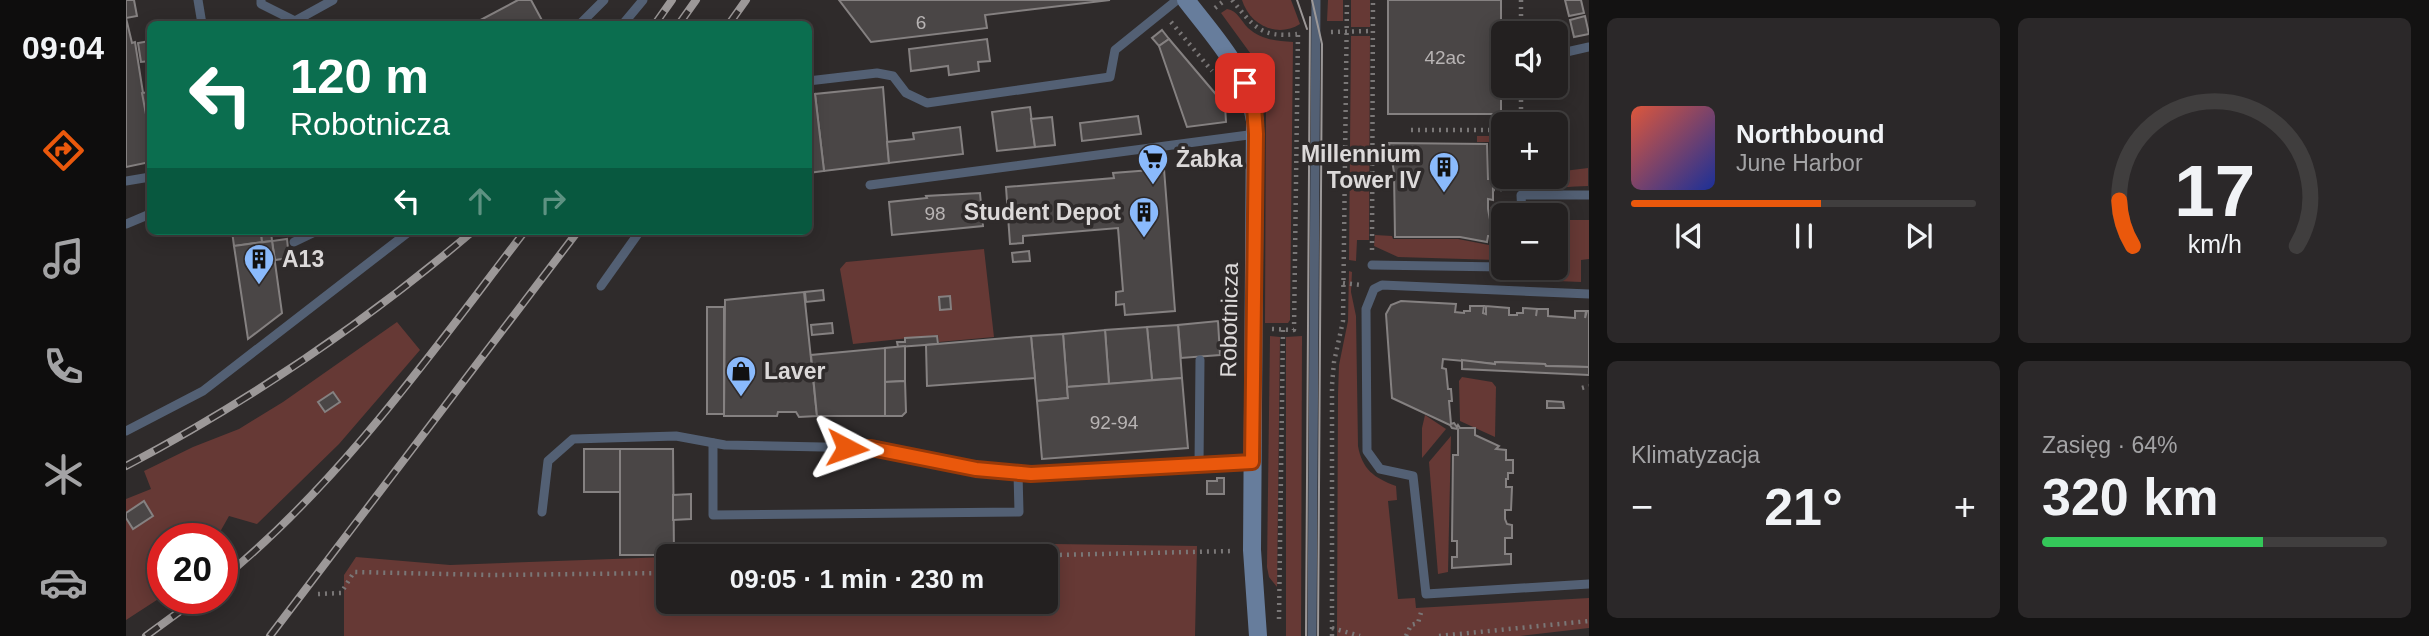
<!DOCTYPE html>
<html lang="pl">
<head>
<meta charset="utf-8">
<style>
  body { margin:0; font-family:Arial,sans-serif; background:#2b2829; color:#f1f3f6; height:100vh; display:flex; flex-direction:column; font-size:26px; white-space:nowrap }
  * { box-sizing:border-box; margin:0 }
  p { font-size:23px; color:#a3a3a5 }
  .icon { flex:none; width:38px; height:38px; fill:none; stroke:currentColor; stroke-width:2; stroke-linecap:round; stroke-linejoin:round }
  .map { position:relative; flex:1; overflow:hidden }
  .details { display:flex; flex-direction:column; gap:18px; padding:18px; background:#131212; width:840px }
  .details>* { flex:none }
  .banner { position:absolute; left:21px; top:21px; width:665px; height:214px; border-radius:10px; box-shadow:0 4px 18px #0003,0 0 0 2px #403e3e; background:#0b6e4f; color:#fff; overflow:hidden }
  .controls { position:absolute; left:1365px; top:21px; display:grid; gap:14px }
  .controls a { display:grid; place-items:center; width:77px; height:77px; border-radius:10px; background:#232020; box-shadow:0 4px 18px #0003,0 0 0 2px #403e3e; font-size:35px }
  .speed { position:absolute; left:21px; top:523px; display:flex; gap:14px; font-size:35px; font-weight:700; text-align:center }
  .speed>* { display:grid; place-content:center; width:91px; height:91px; border-radius:50%; background:#232020; box-shadow:0 4px 18px #0003,0 0 0 2px #403e3e; line-height:1 }
  .speed .limit { border:10px solid #d22; background:#fff; color:#111 }
  .pin { position:absolute; display:grid; place-items:center; width:60px; height:60px; color:#fff; margin:-30px; border-radius:14px; box-shadow:0 4px 10px #0006 }
  .me { position:absolute; width:77px; margin:-38px; rotate:94deg; stroke-linejoin:round; filter:drop-shadow(0 0 5px #0008) }
  .turn { display:flex; align-items:center; gap:24px; height:147px; padding:0 28px; font-size:32px }
  .turn .icon { width:91px; height:91px; stroke-width:2.5 }
  .turn b { display:block; font-size:49px; line-height:60px }
  .lanes { display:flex; align-items:center; height:66px; padding:0 28px; background:#0003; justify-content:center; gap:35px; direction:ltr }
  .lanes .off { opacity:.35 }
  .big { font-size:52px; font-weight:600; line-height:1.1 }
  .details .widget { flex:1; display:flex; flex-direction:column; justify-content:center; gap:10px; min-width:0; padding:0 24px; border-radius:10px; background:#2b2829 }
  .details .dial { align-items:center; gap:0 }
  .dial svg { height:182px; overflow:visible; fill:none; stroke:#403e3e; stroke-width:7; stroke-linecap:round; text-anchor:middle }
  .dial text { fill:#f1f3f6; stroke:none }
  .song { display:flex; align-items:center; gap:21px }
  .cover { width:84px; height:84px; border-radius:10px; background:linear-gradient(135deg,hsl(10 70% 55%),hsl(230 70% 35%)) }
  .played { height:7px; border-radius:4px; background:linear-gradient(90deg,#ea580c 55%,#403e3e 55%) }
  .keys { display:flex; justify-content:space-around; direction:ltr }
  .heat { display:flex; justify-content:space-between; align-items:center; font-size:38px; direction:ltr }
  .charge { height:10px; border-radius:5px; background:linear-gradient(90deg,#34c759 64%,#403e3e 0) }
  .details .tiles { flex:1; display:grid; gap:18px; grid-template-columns:repeat(2,1fr) }
  .trip { position:absolute; left:530px; top:544px; width:402px; height:70px; border-radius:10px; background:#232020; box-shadow:0 4px 18px #0003,0 0 0 2px #403e3e; font-weight:600; line-height:70px; text-align:center }
  main { display:flex; flex:1; min-height:0 }
  .tabs { display:flex; flex-direction:column; width:126px; justify-content:space-around; align-items:center; background:#0e0d0d; color:#a3a3a5 }
  .tabs .icon { width:49px; height:49px }
  .tabs .selected { color:#ea580c }
  .tabs b { font-size:32px; color:#f1f3f6 }
  .map>svg:first-child { display:block }
  .green { fill:#663935 }
  .building { fill:#4a4646; stroke:#858181; stroke-width:2 }
  .lines { fill:none; stroke-linecap:round; stroke-linejoin:round }
  .path { stroke:#7a7777; stroke-width:4.5; stroke-dasharray:2 5; stroke-linecap:butt }
  .lane { stroke:#536074; stroke-width:9 }
  .secondary { stroke:#677d9c; stroke-width:18 }
  .tram { stroke:#9c9898; stroke-width:2 }
  .rail-casing { stroke:#9c9898; stroke-width:8 }
  .rail { stroke:#2f2b2b; stroke-width:5; stroke-dasharray:16; stroke-linecap:butt }
  .route-casing { stroke:#983908; stroke-width:18 }
  .route { stroke:#ea580c; stroke-width:12 }
  .labels { text-anchor:middle; dominant-baseline:central; stroke-width:7; stroke-linejoin:round; paint-order:stroke }
  .number-label { font-size:19px; fill:#b8b4b4 }
  .poi-label { font-size:23px; font-weight:bold; fill:#dcd9d9; stroke:#2f2b2b; text-anchor:start }
  .street-label { font-size:23px; fill:#dcd9d9; stroke:#2f2b2b }
</style>
</head>
<body>
<main>
<nav class="tabs">
<b>09:04</b>
<svg class="icon selected" aria-label="directions" viewBox="0 0 24 24"><path d="M12 3l9 9-9 9-9-9zM9 14v-3h6M13 9l2 2-2 2"/></svg>
<svg class="icon" aria-label="music" viewBox="0 0 24 24"><path d="M9 18V5l10-2v13"/><circle cx="6" cy="18" r="3"/><circle cx="16" cy="16" r="3"/></svg>
<svg class="icon" aria-label="phone" viewBox="0 0 24 24"><path d="M5 4h4l2 5-3 2q2 4 5 5l2-3 5 2v4C11 20 4 13 5 4z"/></svg>
<svg class="icon" aria-label="climate" viewBox="0 0 24 24"><path d="M12 3v18M4 7l16 10M4 17L20 7"/></svg>
<svg class="icon" aria-label="car" viewBox="0 0 24 24"><path d="M5 17H2v-5l4-1 3-4h7l3 4 3 1v5h-3M9 17h6M6 11h13"/><circle cx="7" cy="17" r="2"/><circle cx="17" cy="17" r="2"/></svg>
</nav>
<div class="map">
<svg width="1463" height="636" viewBox="0 0 1463 636">
  <rect width="100%" height="100%" fill="#2f2b2b"/>
  <g class="green">
    <path d="M1116 0H1165L1174 24C1152 38 1124 26 1116 0Z"/>
    <path d="M1202 0H1217V21H1201Z"/>
    <rect x="1225" y="0" width="19" height="27"/>
    <path d="M1101 9C1112 11 1115 21 1122 28 1136 40 1150 41 1167 42L1164 320 1162 323H1139L1140 94 1127 57 1095 13Z"/>
    <path d="M1225 36H1244L1243 240H1231L1230 261 1223 260Z"/>
    <path d="M1351 136H1372L1377 140V169L1369 159H1364V142H1351Z"/>
    <path d="M1462 168V186C1445 186 1416 192 1405 177H1430V172Z"/>
    <path d="M1364 207H1388V215H1377V258L1371 260 1272 257 1248 246 1249 235 1266 236 1267 239H1332L1363 245 1364 238H1370Z"/>
    <path d="M1430 220H1463V259L1455 260V282L1406 280V268H1430Z"/>
    <path d="M858 249 868 337 813 342 812 335 727 344 714 269 720 262Z"/>
    <path d="M1223 271 1226 272 1225 292 1230 316 1232 446C1236 469 1248 478 1270 486L1271 500 1262 501 1272 599 1289 598 1290 608 1463 598V628L1394 636H1211L1212 394 1213 365 1222 321Z"/>
    <path d="M271 322 294 350 213 444 131 524 103 516 90 539H37V596L0 620V499L25 489 18 471 67 447 113 429 157 402Z"/>
    <path d="M1144 336 1154 337 1151 587 1143 577 1141 567Z"/>
    <path d="M1176 336 1175 636H1160V337Z"/>
    <path d="M1336 377 1366 382 1370 387 1369 437 1334 421 1333 381Z"/>
    <path d="M1299 415 1320 429 1296 458V428Z"/>
    <path d="M1325 436 1322 572 1312 574 1303 462Z"/>
    <path d="M927 544 1071 546 1069 636H218V575L230 557 324 565 542 557V602H920V556H570Z"/>
  </g>
  <g class="building">
    <path d="M0 0H8L11 16 0 18Z"/>
    <path d="M392 0H405L418 24H347Z"/>
    <path d="M713 0H984L859 15 861 28 745 42Z"/>
    <rect x="1262" y="0" width="113" height="114"/>
    <path d="M1439 0H1455L1458 13 1443 16Z"/>
    <path d="M1459 16 1463 34 1448 37 1444 20Z"/>
    <path d="M0 18 6 43 9 42 24 137V162L0 167Z"/>
    <path d="M1036 30 1043 39 1033 46 1026 38Z"/>
    <path d="M861 39 864 61 852 62 853 71 823 75 822 66 785 71 783 49Z"/>
    <path d="M1043 39 1099 105 1100 122 1061 127 1033 46Z"/>
    <path d="M24 41V61L15 62 12 43Z"/>
    <path d="M757 87 763 163 698 171 689 94Z"/>
    <path d="M24 92V125H22L16 93Z"/>
    <path d="M689 94 698 171 682 173V95Z"/>
    <path d="M904 107 909 147 871 151 866 112Z"/>
    <path d="M1012 116 1015 134 956 141 954 123Z"/>
    <path d="M926 117 929 145 909 147 905 119Z"/>
    <path d="M834 127 837 154 763 163 761 142 788 139 787 133Z"/>
    <path d="M1263 143 1361 144 1362 179H1367V200L1362 199V209L1367 236H1362L1361 242 1334 237H1269L1268 172Z"/>
    <path d="M1038 169 1049 311 999 315 998 304 990 305V292L997 291 992 228 897 236V243L884 244 880 187 988 178 987 173Z"/>
    <path d="M854 193 857 226 766 235 763 202 801 198 800 196Z"/>
    <path d="M106 231H135L136 242 108 246Z"/>
    <path d="M135 231H145L146 241 136 242Z"/>
    <path d="M161 239 163 258 149 260 146 241Z"/>
    <path d="M146 241 156 313 122 339 108 246Z"/>
    <path d="M903 251 904 261 887 262 886 253Z"/>
    <path d="M697 290 698 300 680 302 679 292Z"/>
    <path d="M678 292 691 416 673 417 670 412H652L651 416H598L599 300Z"/>
    <path d="M824 296 825 309 814 310 813 297Z"/>
    <path d="M1275 301 1330 304 1329 312 1338 313V311H1344V306H1358L1357 313 1360 314V306L1383 308V315H1391V313H1397V308L1411 309 1410 316 1411 309H1422V316L1449 318V311H1460L1459 318 1461 311H1463V367L1420 366 1419 364 1369 362V364L1317 359 1316 368 1320 369 1322 389H1325L1326 401H1323L1325 424 1328 423 1331 427 1332 425 1334 428H1349V435L1373 446 1370 449 1380 450V460H1387V473H1382V479H1380V487H1386L1385 510H1379V519L1381 524 1386 525V538H1379V554H1385V564L1326 568V557H1331V541H1326L1327 455H1332V429L1326 428 1324 425 1266 398 1260 314 1265 305Z"/>
    <rect x="581" y="307" width="17" height="107"/>
    <path d="M1092 321 1094 355 1055 358 1052 325Z"/>
    <path d="M706 323 707 333 686 335 685 325Z"/>
    <path d="M1052 325 1056 378 1026 380 1021 327Z"/>
    <path d="M1021 327 1026 380 983 384 979 330Z"/>
    <path d="M979 330 983 384 941 387 937 334Z"/>
    <path d="M937 334 942 398 911 401 905 336Z"/>
    <path d="M811 336 812 344 772 347 771 342H779V338Z"/>
    <path d="M905 336 909 378 801 386 800 345Z"/>
    <path d="M779 346V381L759 382V348Z"/>
    <path d="M759 348V416H691L685 355Z"/>
    <path d="M1336 360 1369 364V362L1419 364 1420 366 1463 367V375L1336 369Z"/>
    <path d="M1056 378 1062 448 916 459 911 401 942 398 941 387Z"/>
    <path d="M779 381 780 412 776 416H759V382Z"/>
    <path d="M207 392 214 402 199 412 192 402Z"/>
    <path d="M1421 401 1437 402 1438 408H1421Z"/>
    <rect x="458" y="449" width="36" height="43"/>
    <path d="M494 449H547L548 555H494Z"/>
    <path d="M1091 478H1098V494H1081V481H1091Z"/>
    <path d="M565 494V519L547 520V495Z"/>
    <path d="M18 501 27 516 7 529 0 518V513Z"/>
  </g>
  <g class="lines">
    <g class="path">
      <path d="M1106 0C1128 27 1135 38 1171 34"/>
      <path d="M1395 0V33"/>
      <path d="M1089 8 1099 0"/>
      <path d="M1045 22 1086 71"/>
      <path d="M1205 32 1247 31"/>
      <path d="M1395 86V124"/>
      <path d="M1285 130H1377"/>
      <path d="M1367 189H1376"/>
      <path d="M1246 250 1247 0"/>
      <path d="M1217 283 1235 285"/>
      <path d="M1146 329 1168 330 1172 35"/>
      <path d="M1456 388 1463 386"/>
      <path d="M885 556 1108 551"/>
      <path d="M192 594 215 593 228 572 367 575 542 573"/>
      <path d="M1153 619 1157 330"/>
      <path d="M1206 628 1234 636"/>
      <path d="M1206 636V385L1208 362 1217 321 1221 0"/>
      <path d="M1280 636 1285 625 1292 623 1296 609"/>
      <path d="M1313 636 1463 621"/>
    </g>
    <g class="lane">
      <path d="M72 0 76 24"/>
      <path d="M135 0V4L169 21 207 0"/>
      <path d="M454 24 478 0"/>
      <path d="M497 24 517 0"/>
      <path d="M1436 53 1463 47"/>
      <path d="M682 81 751 73 767 76 780 93 801 103 984 77 989 50 1051 0"/>
      <path d="M0 181 24 177"/>
      <path d="M744 185 1130 134"/>
      <path d="M1396 215 1395 195H1463"/>
      <path d="M0 224 24 214"/>
      <path d="M168 242 191 231"/>
      <path d="M1246 265 1377 267"/>
      <path d="M475 286 514 231"/>
      <path d="M1463 294 1256 285 1248 289 1240 309 1241 451 1254 469 1287 476 1300 594 1463 584"/>
      <path d="M0 431 77 391 284 231"/>
      <path d="M587 443V515L893 512 892 473"/>
      <path d="M1073 465 1074 360"/>
      <path d="M416 512 422 461 447 439 550 436 599 445 745 448 850 469 905 474 1126 462"/>
      <path d="M1186 636 1190 0"/>
    </g>
    <path class="secondary" d="M1060 0C1089 38 1122 71 1129 121L1126 550 1132 636"/>
    <g class="tram">
      <path d="M1171 0 1181 29"/>
      <path d="M1186 0 1196 44 1192 636"/>
      <path d="M1180 636 1184 17"/>
    </g>
    <g class="rail-casing">
      <g id="rail">
        <path d="M529 24 546 0"/>
        <path d="M553 24 570 0"/>
        <path d="M603 24 620 0"/>
        <path d="M0 466C125 400 240 322 347 231"/>
        <path d="M96 579C215 482 306 352 399 231"/>
        <path d="M20 636 72 598"/>
        <path d="M144 636 452 231"/>
      </g>
    </g>
    <use href="#rail" class="rail"/>
  </g>
  <g class="lines">
    <g class="route-casing">
      <path id="route" d="M721 448H745L850 469 905 474 1126 462 1130 134 1128 107 1119 83"/>
    </g>
    <use href="#route" class="route"/>
  </g>
  <defs>
    <g id="supermarket-pin" transform="scale(1.575)"><path d="M0 17L-7.5 6A9.5 9.5 0 1 1 7.5 6Z" fill="#8abafc" stroke="#2f2b2b"/><path d="M-6-5.5h2.5l.6 2H6L4.5 2H-2.5L-4.4-4H-6ZM-1.5 3.2a1.3 1.3 0 1 0 .1 0ZM3 3.2a1.3 1.3 0 1 0 .1 0Z" fill="#111"/></g>
    <g id="building-pin" transform="scale(1.575)"><path d="M0 17L-7.5 6A9.5 9.5 0 1 1 7.5 6Z" fill="#8abafc" stroke="#2f2b2b"/><path d="M-4-6H4V6H1V3H-1V6H-4ZM-2.5-4.3h1.7v1.8h-1.7ZM.8-4.3h1.7v1.8H.8ZM-2.5-1h1.7V.8h-1.7ZM.8-1h1.7V.8H.8Z" fill="#111"/></g>
    <g id="shop-pin" transform="scale(1.575)"><path d="M0 17L-7.5 6A9.5 9.5 0 1 1 7.5 6Z" fill="#8abafc" stroke="#2f2b2b"/><path d="M-5-2.5h2.3a2.7 3.5 0 0 1 5.4 0H5L5.5 6h-11ZM-1.5-2.5h3a1.5 2.3 0 0 0-3 0Z" fill="#111"/></g>
  </defs>
  <g fill-rule="evenodd">
    <use href="#supermarket-pin" x="1027" y="159"/>
    <use href="#building-pin" x="1318" y="167"/>
    <use href="#building-pin" x="1018" y="212"/>
    <use href="#building-pin" x="133" y="259"/>
    <use href="#shop-pin" x="615" y="371"/>
  </g>
  <g class="labels">
    <g class="number-label">
      <text x="795" y="22">6</text>
      <text x="1319" y="57">42ac</text>
      <text x="809" y="213">98</text>
      <text x="988" y="422">92-94</text>
    </g>
    <g class="poi-label">
      <text x="1295" y="154" text-anchor="end">Millennium<tspan x="1295" dy="26">Tower IV</tspan></text>
      <text x="1050" y="159">Żabka</text>
      <text x="995" y="212" text-anchor="end">Student Depot</text>
      <text x="156" y="259">A13</text>
      <text x="638" y="371">Laver</text>
    </g>
    <g class="street-label">
      <text transform="translate(1103 320) rotate(-89)">Robotnicza</text>
    </g>
  </g>
</svg>
<div class="controls">
<a><svg class="icon" aria-label="sound" viewBox="0 0 24 24"><path d="M4 9h4l5-4v14l-5-4H4zM17 9q2 3 0 6"/></svg></a>
<a>+</a>
<a>−</a>
</div>
<div class="speed"><div class="limit">20</div></div>
<div class="pin" style="left:1119px;top:83px;background:#d93025"><svg class="icon" aria-label="arrive" viewBox="0 0 24 24"><path d="M6 21V4h12l-3 4 3 4H6"/></svg></div>
<svg class="me" style="left:721px;top:448px" viewBox="-20 -20 40 40"><path d="M0-17L14 15 0 8-14 15z" fill="#ea580c" stroke="#fff" stroke-width="4"/></svg>
<div class="trip">09:05 · 1 min · 230 m</div>
<div class="banner">
<div class="turn"><svg class="icon" aria-label="left" viewBox="0 0 24 24"><path d="M17 20v-9H6M10 6l-5 5 5 5"/></svg><div><b>120 m</b>Robotnicza</div></div>
<div class="lanes"><svg class="icon" aria-label="left" viewBox="0 0 24 24"><path d="M17 20v-9H6M10 6l-5 5 5 5"/></svg><svg class="icon off" aria-label="ahead" viewBox="0 0 24 24"><path d="M12 20V5M6 11l6-6 6 6"/></svg><svg class="icon off" aria-label="right" viewBox="0 0 24 24"><path d="M7 20v-9h11M14 6l5 5-5 5"/></svg></div>
</div>
</div>
<section class="details">
<div class="tiles">
<div class="widget">
<div class="song"><i class="cover"></i><div><b>Northbound</b><p>June Harbor</p></div></div>
<div class="played"></div>
<div class="keys"><svg class="icon" aria-label="previous" viewBox="0 0 24 24"><path d="M18 5L8 12l10 7zM5 5v14"/></svg><svg class="icon" aria-label="pause" viewBox="0 0 24 24"><path d="M8 5v14M16 5v14"/></svg><svg class="icon" aria-label="next" viewBox="0 0 24 24"><path d="M6 5l10 7-10 7zM19 5v14"/></svg></div>
</div>
<div class="widget dial"><svg viewBox="0 0 100 80">
<path d="M14 69A42 42 0 1 1 86 69"/>
<path d="M14 69A42 42 0 0 1 8 49" stroke="#ea580c"/>
<text x="50" y="56" font-size="32" font-weight="700">17</text>
<text x="50" y="72" font-size="11">km/h</text>
</svg></div>
<div class="widget"><p>Klimatyzacja</p>
<div class="heat"><a>−</a><b class="big">21°</b><a>+</a></div>
</div>
<div class="widget"><p>Zasięg · 64%</p><b class="big">320 km</b><div class="charge"></div></div>
</div>
</section>
</main>
</body>
</html>
